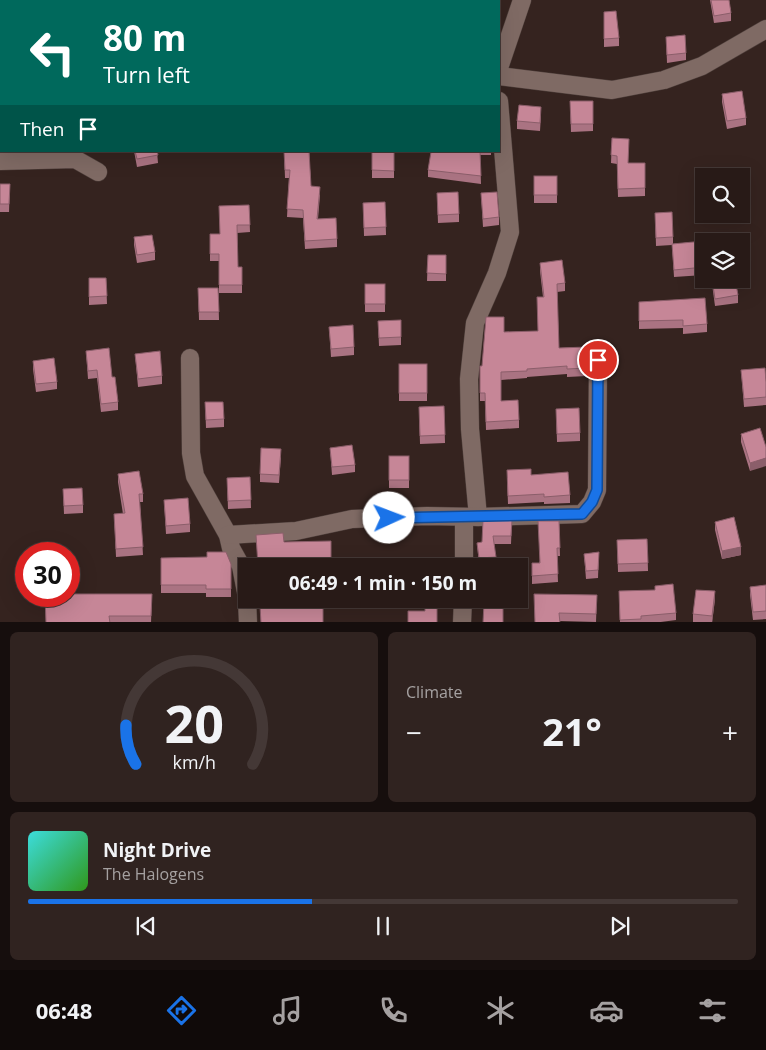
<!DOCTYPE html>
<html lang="en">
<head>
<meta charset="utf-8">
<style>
  body { margin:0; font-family:"Open Sans",sans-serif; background:#302320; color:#f1f3f6; height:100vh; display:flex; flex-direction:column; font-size:19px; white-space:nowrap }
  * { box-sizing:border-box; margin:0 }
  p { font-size:16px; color:#a5a1a1 }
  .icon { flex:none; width:28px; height:28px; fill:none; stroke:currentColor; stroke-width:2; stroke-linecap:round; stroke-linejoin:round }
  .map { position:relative; height:622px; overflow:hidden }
  .sheet { display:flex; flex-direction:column; gap:10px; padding:10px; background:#160e0d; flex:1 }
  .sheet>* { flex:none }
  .banner { position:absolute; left:0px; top:0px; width:500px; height:152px; box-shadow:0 5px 20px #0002,0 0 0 1px #443836; background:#00695c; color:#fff; overflow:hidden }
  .tools { position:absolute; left:695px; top:168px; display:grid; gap:10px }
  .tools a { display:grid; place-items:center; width:55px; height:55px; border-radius:0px; background:#281a17; box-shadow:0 5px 20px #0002,0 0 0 1px #443836; font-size:25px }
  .speed { position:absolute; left:15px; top:542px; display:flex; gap:10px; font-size:25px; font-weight:700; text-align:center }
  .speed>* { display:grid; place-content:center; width:65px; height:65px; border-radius:50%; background:#281a17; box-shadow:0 5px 20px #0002,0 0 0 1px #443836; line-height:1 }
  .speed .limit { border:8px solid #d22; background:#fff; color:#111 }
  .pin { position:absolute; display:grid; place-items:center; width:42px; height:42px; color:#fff; margin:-21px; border:2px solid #fff; border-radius:50%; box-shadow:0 1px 5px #0007 }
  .me { position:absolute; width:55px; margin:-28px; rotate:88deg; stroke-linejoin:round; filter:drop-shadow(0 0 4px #0008) }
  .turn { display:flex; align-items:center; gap:18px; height:105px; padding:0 20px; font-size:22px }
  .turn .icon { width:65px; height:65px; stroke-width:2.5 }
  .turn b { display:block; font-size:35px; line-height:42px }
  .then { display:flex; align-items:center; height:48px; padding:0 20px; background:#0003; gap:10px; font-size:19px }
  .big { font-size:38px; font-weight:700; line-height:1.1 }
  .sheet .widget { flex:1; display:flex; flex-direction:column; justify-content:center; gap:8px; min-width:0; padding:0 18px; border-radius:8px; background:#302320 }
  .sheet .dial { align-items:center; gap:0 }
  .dial svg { height:130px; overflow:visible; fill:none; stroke:#443836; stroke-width:7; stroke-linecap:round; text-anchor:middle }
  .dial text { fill:#f1f3f6; stroke:none }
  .song { display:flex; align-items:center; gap:15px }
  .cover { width:60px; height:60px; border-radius:8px; background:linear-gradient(135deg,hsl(180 70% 55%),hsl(110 70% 35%)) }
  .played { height:5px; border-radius:2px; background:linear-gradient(90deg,#1a73e8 40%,#443836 40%) }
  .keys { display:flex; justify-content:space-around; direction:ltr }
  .heat { display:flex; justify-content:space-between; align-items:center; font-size:28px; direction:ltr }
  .sheet .tiles { flex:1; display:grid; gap:10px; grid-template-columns:1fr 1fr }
  .widget:last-child { grid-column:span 2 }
  .trip { position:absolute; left:238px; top:558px; width:290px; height:50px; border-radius:0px; background:#281a17; box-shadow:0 5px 20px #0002,0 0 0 1px #443836; font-weight:700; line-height:50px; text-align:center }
  .tab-bar { display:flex; height:80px; justify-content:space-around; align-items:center; background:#100a09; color:#a5a1a1 }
  .tab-bar .icon { width:35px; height:35px }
  .tab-bar .on { color:#1a73e8 }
  .tab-bar b { font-size:22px; color:#f1f3f6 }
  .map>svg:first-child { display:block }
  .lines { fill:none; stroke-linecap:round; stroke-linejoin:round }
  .street-casing { stroke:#50413d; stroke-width:19 }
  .street { stroke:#7f6a64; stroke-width:18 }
  .wall { fill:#aa7382 }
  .shaded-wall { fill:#8b5e6a }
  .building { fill:#c68697; stroke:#8b5e6a }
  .route-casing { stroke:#114b97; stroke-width:12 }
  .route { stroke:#1a73e8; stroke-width:9 }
</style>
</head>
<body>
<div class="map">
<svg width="766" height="623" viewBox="0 0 766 623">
  <rect width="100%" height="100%" fill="#35231f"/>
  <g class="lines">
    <g class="street-casing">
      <g id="street">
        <path d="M222 1V0"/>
        <path d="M0 12 1 13"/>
        <path d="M499 68 522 0"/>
        <path d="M499 76 612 90 664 80 702 66 766 29"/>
        <path d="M0 161 75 159 98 172"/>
        <path d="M190 358 191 453 195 476 228 535 231 548 241 566 246 592"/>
        <path d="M478 517 470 429 469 379 475 323 497 273 510 232 499 101"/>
        <path d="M228 535 296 531 352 519 427 516 478 517 582 514 592 502 597 490 598 361"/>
        <path d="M464 566V517"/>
        <path d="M247 599 248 623"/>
        <path d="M462 623 463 599"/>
      </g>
    </g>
    <use href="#street" class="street"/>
  </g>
  <g class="wall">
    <rect x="306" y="0" width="20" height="1"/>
    <path d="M710 0H729L731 13V21L714 23Z"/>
    <path d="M604 12 619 38V46L604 47Z"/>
    <path d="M666 37 686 53V60L667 63Z"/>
    <path d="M722 94 746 118V125L727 129 722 102Z"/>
    <path d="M570 101H593V131L571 132Z"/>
    <path d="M541 115 540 131 517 129V121Z"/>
    <path d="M612 138 628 163H645V196L618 197 617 164 611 163Z"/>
    <path d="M134 151H157L158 163 137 167Z"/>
    <path d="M284 151H309L311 186 320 195 318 219 337 239V247L305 249 303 218 287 217 289 178H285Z"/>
    <rect x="372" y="151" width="22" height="27"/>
    <path d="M435 151H491V155H480L481 184 428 177V170Z"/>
    <rect x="534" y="176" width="23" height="27"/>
    <path d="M0 184H10L9 212H0Z"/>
    <path d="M437 193 459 214V222L438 223Z"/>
    <path d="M481 193 499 217V225L483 227Z"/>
    <path d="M385 202 386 235 364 236 363 203Z"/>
    <path d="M249 205 250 232 237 233 238 267H242V293H219V261H210V234H220Z"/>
    <path d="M655 213 673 237V244L704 241V275L674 277 672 245 656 246Z"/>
    <path d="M134 237 155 252V260L137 263 134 245Z"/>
    <path d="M428 255H446V281H427Z"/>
    <path d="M540 263 565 283V291L557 292 559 348 587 347V376L567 377V374L527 377V378L501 380V401L519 420V428L486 430 485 401H480V379L482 366 504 332 538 331 543 297 540 271Z"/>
    <path d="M89 278H106L107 304 89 305Z"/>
    <path d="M712 279H735L738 295V303L715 306 712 284Z"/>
    <rect x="365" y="284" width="20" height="28"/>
    <path d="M198 288H218L219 320H199Z"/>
    <path d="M639 302 707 324V332L683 334V328L639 329Z"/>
    <path d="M401 320V345L379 346 378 321Z"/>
    <path d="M329 327 354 347V355L331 357Z"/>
    <path d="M86 351 112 377 118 402V410L101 412 97 378 88 379Z"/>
    <path d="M135 354 162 376V384L138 387Z"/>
    <path d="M33 361 57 382V389L36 392 33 369Z"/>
    <rect x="399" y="364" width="28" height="37"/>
    <path d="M741 370 766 382V405L744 407Z"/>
    <path d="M205 402 224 419V427L206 428Z"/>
    <path d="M444 406 445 443 420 444 419 407Z"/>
    <path d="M556 409 580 433V441L557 442Z"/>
    <path d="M741 434 766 447 750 471 741 442Z"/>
    <path d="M330 448 355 465V472L332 475Z"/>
    <rect x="389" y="456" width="20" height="32"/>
    <path d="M281 457 279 483 260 482V474Z"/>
    <path d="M118 474 143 494V502H140L143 555 116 557 114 514H123L118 482Z"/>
    <path d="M250 477 251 508 228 509 227 478Z"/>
    <path d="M507 478 570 495V503L544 504V502L508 504Z"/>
    <path d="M63 489 83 505V513L64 514Z"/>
    <path d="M164 500 190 524V532L166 534Z"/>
    <path d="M512 520 511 544H494L496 564 479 566 477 543 482 542Z"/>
    <path d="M559 521 560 556H557L558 582 532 584V563H539Z"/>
    <path d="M715 522 741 555 722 559 715 530Z"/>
    <path d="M647 539 648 571 618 572 617 540Z"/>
    <path d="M599 552 598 578 586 579 584 554Z"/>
    <path d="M161 558 231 564V597H206V593H161Z"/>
    <path d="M766 585V619L753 620 750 595V587Z"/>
    <path d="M619 591 676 613V620L653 623H620Z"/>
    <path d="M152 594 151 623H46Z"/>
    <path d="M597 595 596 622 560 621 535 623Z"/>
    <path d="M425 599H449V601H437L425 611Z"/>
    <path d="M715 599 712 623 693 622V614Z"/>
  </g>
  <g class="shaded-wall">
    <path d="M766 458V466L750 471V463Z"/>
    <path d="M741 547V555L722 559V551Z"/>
    <path d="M715 591V599L712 623V616Z"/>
  </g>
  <g class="building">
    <path d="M711 0H729L731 13 714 16Z"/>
    <path d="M616 11 619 38 604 39V12Z"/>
    <path d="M685 35 686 53 667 55 666 37Z"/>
    <path d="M742 91 746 118 727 121 722 94Z"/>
    <path d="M570 101H593V124H571Z"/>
    <path d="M519 105 541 107 540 123 517 121Z"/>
    <path d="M612 138 629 139 628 163H645V188L618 189 617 156 611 155Z"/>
    <path d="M135 151H157L158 155 137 159Z"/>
    <path d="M284 151H309L311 186 320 187 317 219 336 218 337 239 305 241 303 210 287 209 290 170H285Z"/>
    <path d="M372 151H394V171L372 170Z"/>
    <path d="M435 151H480L481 176 428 170 431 152H435Z"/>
    <rect x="534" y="176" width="23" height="19"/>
    <path d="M0 184H10L9 204H0Z"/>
    <path d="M458 192 459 214 438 215 437 193Z"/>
    <path d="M497 192 499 217 483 219 481 193Z"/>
    <path d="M385 202 386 227 364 228 363 203Z"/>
    <path d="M249 205 250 225H237L238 267H242V285H219V254H210V234H220L219 206Z"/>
    <path d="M672 212 673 237 656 238 655 213Z"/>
    <path d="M152 235 155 252 137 255 134 237Z"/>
    <path d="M704 241V267L674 270 672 244Z"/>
    <path d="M428 255H446V274L427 273Z"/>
    <path d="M562 260 565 283 557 284 559 348 587 347V368L567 369V366L527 369V371L501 372V401L518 400 519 420 486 422 485 393H480V366H482L486 317H504V332L538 331 537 297H544L540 263Z"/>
    <path d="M89 278H106L107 296 89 297Z"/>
    <path d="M712 279H735L738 295 715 299Z"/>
    <rect x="365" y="284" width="20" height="20"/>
    <path d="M198 288H218L219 312H199Z"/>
    <path d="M705 298 707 324 683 326V320L639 321V302Z"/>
    <path d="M401 320V337L379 338 378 321Z"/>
    <path d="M353 325 354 347 331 349 329 327Z"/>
    <path d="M109 348 112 377H115L118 402 101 404 97 370 88 371 86 351Z"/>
    <path d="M160 351 162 376 138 379 135 354Z"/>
    <path d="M54 358 57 382 36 384 33 361Z"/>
    <rect x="399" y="364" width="28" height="29"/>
    <path d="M765 368 766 382V397L744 399 741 370Z"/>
    <path d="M205 402H223L224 419 206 420Z"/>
    <path d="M444 406 445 435 420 436 419 407Z"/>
    <path d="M579 408 580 433 557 434 556 409Z"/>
    <path d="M760 428 766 447V458L750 463 741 434Z"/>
    <path d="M352 445 355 465 332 467 330 448Z"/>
    <path d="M261 448 281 449 279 475 260 474Z"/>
    <rect x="389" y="456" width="20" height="24"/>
    <path d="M531 469V475L568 472 570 495 544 497V494L508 496 507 470Z"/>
    <path d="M139 471 143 494H139L143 547 116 549 114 514 125 513 118 474Z"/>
    <path d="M250 477 251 500 228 501 227 478Z"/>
    <path d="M82 488 83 505 64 506 63 489Z"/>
    <path d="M188 498 190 524 166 526 164 500Z"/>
    <path d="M734 517 741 547 722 551 715 522Z"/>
    <path d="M483 520H512L511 536H493L496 557 479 558 477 543 482 542Z"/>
    <path d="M538 521H559L560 548H557L558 574 532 576V563H540Z"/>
    <path d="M283 533 284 542 331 541V566H258L256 535Z"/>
    <path d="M647 539 648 563 618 564 617 540Z"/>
    <path d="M207 552H226L231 564V589H206V585H161V558L207 557Z"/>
    <path d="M599 552 598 570 586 571 584 554Z"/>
    <path d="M673 584 676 613 641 616V619L620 620 619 591 655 590V586Z"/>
    <path d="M766 585V611L753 612 750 587Z"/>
    <path d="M696 590 715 591 712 616 693 614Z"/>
    <path d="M69 594H152L151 616H109L110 623H46L45 596H69Z"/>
    <path d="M534 594 597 595 596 614 559 613 560 623H535Z"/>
    <path d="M297 599H323V623H261L260 606H297Z"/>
    <path d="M425 599H437V623H408V611H425Z"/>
    <path d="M484 602H503V623H483Z"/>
  </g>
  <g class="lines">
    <g class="route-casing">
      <path id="route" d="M389 518 582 514 592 502 597 490 598 360"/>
    </g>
    <use href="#route" class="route"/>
  </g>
</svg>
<div class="tools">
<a><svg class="icon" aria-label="search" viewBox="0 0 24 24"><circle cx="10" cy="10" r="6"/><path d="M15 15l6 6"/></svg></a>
<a><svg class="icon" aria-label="layers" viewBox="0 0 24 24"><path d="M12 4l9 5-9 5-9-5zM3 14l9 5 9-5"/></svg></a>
</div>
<div class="speed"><div class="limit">30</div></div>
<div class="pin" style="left:598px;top:360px;background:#d93025"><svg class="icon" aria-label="arrive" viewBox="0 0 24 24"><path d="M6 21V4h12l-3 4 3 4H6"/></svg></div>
<svg class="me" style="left:389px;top:518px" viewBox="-20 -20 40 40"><circle r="19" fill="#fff"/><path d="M0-13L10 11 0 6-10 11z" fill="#1a73e8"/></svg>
<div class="trip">06:49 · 1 min · 150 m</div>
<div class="banner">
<div class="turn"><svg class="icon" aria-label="left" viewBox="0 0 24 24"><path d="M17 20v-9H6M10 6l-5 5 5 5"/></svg><div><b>80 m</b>Turn left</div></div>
<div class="then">Then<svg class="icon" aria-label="arrive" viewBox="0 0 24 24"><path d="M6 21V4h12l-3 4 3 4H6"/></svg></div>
</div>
</div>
<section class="sheet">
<div class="tiles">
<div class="widget dial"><svg viewBox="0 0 100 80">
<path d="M14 69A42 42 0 1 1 86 69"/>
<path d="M14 69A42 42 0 0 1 8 45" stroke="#1a73e8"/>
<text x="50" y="56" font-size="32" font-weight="700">20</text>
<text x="50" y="72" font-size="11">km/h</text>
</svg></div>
<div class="widget"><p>Climate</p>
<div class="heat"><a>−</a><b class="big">21°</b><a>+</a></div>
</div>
<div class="widget">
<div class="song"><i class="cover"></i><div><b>Night Drive</b><p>The Halogens</p></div></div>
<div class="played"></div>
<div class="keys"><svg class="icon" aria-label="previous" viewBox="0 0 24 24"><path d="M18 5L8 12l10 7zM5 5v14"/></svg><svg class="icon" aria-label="pause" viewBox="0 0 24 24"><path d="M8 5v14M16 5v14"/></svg><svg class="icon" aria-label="next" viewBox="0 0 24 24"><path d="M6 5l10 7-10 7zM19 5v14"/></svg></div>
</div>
</div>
</section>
<nav class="tab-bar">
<b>06:48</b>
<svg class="icon on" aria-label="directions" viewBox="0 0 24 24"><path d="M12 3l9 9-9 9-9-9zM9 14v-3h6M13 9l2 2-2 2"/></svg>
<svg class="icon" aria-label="music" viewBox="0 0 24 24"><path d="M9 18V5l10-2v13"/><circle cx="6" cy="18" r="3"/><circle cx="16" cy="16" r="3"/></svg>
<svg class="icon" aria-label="phone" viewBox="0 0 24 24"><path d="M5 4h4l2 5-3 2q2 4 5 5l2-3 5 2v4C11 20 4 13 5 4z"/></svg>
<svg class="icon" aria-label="climate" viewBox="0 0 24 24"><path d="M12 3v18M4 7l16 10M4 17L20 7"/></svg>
<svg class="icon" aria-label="car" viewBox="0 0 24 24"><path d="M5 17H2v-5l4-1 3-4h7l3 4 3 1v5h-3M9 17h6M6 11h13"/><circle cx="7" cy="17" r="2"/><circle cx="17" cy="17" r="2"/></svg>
<svg class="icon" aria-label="filters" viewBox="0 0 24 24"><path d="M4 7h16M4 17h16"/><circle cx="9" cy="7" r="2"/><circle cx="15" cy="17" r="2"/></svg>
</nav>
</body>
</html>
